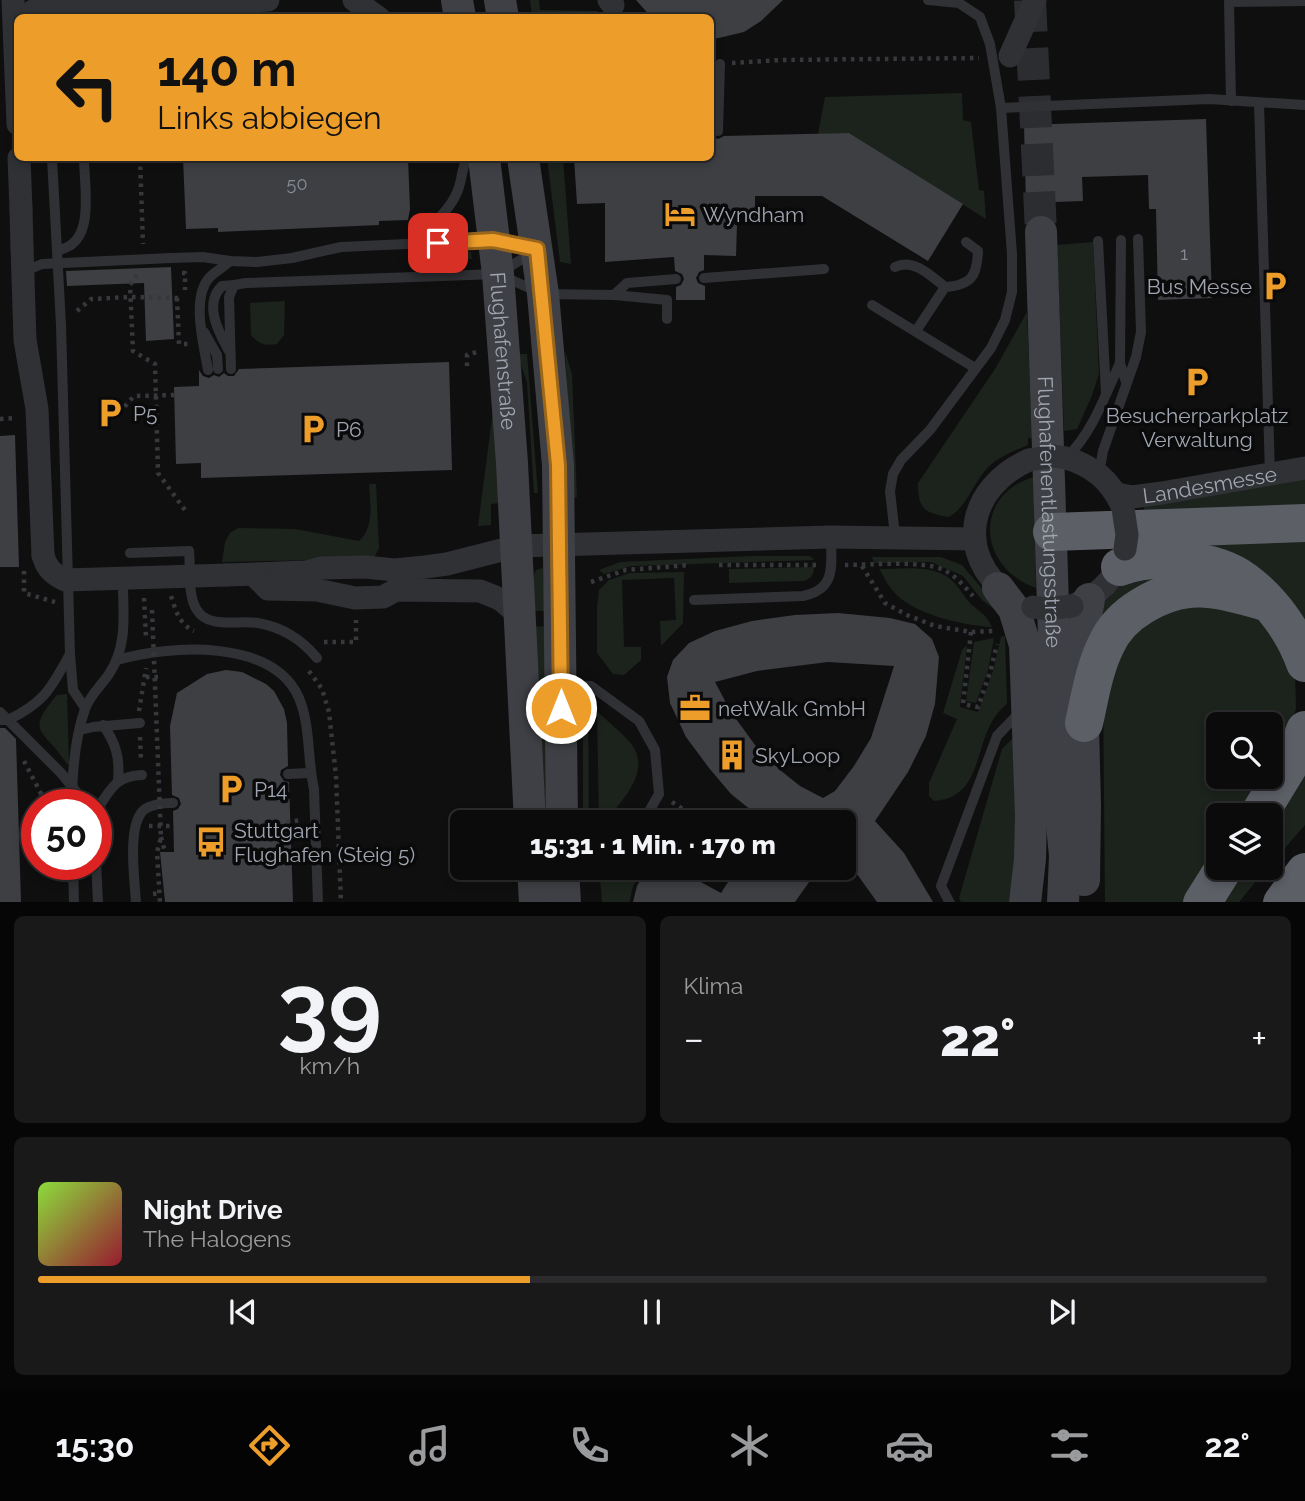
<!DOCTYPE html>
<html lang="de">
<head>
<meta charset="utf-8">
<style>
  body { margin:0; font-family:Raleway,sans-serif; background:#19191a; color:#f1f3f6; height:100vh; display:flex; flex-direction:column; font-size:26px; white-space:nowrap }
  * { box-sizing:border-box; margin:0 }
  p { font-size:23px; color:#9a9b9d }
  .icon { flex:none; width:38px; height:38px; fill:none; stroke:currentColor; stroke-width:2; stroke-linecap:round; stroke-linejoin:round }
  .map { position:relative; height:902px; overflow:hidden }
  .sheet { display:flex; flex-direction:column; gap:14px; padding:14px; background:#060607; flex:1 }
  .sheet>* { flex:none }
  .banner { position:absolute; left:14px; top:14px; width:700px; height:147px; border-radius:10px; box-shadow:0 4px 10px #0003,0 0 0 2px #2b2b2d; background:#ed9d2a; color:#111; overflow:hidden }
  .controls { position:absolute; left:1206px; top:712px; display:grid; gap:14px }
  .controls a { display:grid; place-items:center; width:77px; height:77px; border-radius:10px; background:#0b0b0c; box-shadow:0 4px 10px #0003,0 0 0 2px #2b2b2d; font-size:35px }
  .speed { position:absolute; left:21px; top:789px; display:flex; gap:14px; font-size:35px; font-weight:700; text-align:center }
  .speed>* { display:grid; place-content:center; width:91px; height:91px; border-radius:50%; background:#0b0b0c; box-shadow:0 4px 10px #0003,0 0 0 2px #2b2b2d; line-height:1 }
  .speed .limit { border:10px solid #d22; background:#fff; color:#111 }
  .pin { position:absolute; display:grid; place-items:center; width:60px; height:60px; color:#fff; margin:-30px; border-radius:14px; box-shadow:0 4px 10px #0006 }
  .me { position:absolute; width:77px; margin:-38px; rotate:0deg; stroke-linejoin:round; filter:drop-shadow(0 0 5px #0008) }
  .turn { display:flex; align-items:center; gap:24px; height:147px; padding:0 28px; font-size:32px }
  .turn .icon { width:91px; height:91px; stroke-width:2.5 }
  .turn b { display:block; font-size:49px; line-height:60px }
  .big { font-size:52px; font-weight:800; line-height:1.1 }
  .sheet .tile { flex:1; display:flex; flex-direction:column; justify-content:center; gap:10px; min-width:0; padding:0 24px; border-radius:10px; background:#19191a }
  .sheet .dial { align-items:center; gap:0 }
  .dial b { font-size:91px; line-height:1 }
  .song { display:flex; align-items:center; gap:21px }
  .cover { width:84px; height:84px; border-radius:10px; background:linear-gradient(135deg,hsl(90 70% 55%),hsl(350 70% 35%)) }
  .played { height:7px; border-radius:4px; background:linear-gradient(90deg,#ed9d2a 40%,#2b2b2d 40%) }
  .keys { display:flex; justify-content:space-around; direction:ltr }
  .heat { display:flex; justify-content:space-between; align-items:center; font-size:38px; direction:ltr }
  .sheet .tiles { flex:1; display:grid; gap:14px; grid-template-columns:1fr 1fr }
  .tile:last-child { grid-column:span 2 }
  .trip { position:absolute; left:450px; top:810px; width:406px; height:70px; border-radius:10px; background:#0b0b0c; box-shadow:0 4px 10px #0003,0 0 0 2px #2b2b2d; font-weight:800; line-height:70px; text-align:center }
  .tab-bar { display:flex; height:112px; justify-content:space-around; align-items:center; background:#040405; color:#9a9b9d }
  .tab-bar .icon { width:49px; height:49px }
  .tab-bar .current { color:#ed9d2a }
  .tab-bar b { font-size:32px; color:#f1f3f6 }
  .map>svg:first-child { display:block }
  .green { fill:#1b231c }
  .building { fill:#3e3f43; fill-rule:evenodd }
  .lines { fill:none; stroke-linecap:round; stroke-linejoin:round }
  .secondary-tunnel { stroke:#2c2d30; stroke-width:32; stroke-dasharray:32 16; stroke-linecap:butt }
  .path { stroke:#36383c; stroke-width:4.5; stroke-dasharray:3.5 5; stroke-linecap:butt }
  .lane { stroke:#303135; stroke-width:10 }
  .street { stroke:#303135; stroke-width:23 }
  .secondary { stroke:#3e4045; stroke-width:32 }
  .highway { stroke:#5c5f66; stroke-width:38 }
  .path-bridge { stroke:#36383c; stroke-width:4.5; stroke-dasharray:3.5 5; stroke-linecap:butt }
  .lane-bridge { stroke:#303135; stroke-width:10 }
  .street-bridge { stroke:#303135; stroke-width:23 }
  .route-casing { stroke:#9a661b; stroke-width:18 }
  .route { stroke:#ed9d2a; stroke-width:12 }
  .labels { text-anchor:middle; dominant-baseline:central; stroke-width:7; stroke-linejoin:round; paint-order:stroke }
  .number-label { font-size:18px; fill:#888c96 }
  .poi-label { font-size:21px; fill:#a0a6b1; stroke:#0a0a0b; text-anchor:start }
  .street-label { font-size:21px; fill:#a0a6b1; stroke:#0a0a0b }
</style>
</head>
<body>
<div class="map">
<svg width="1305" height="903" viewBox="0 0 1305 903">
  <rect width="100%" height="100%" fill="#0f0f10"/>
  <g class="green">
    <path d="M530 0H539L540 10 597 11 603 17H532Z"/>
    <path d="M962 93 963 120 971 122 979 190 984 191 986 219 849 133 818 134 825 97Z"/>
    <path d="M547 158H563L571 264 560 262Z"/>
    <path d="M1093 242 1099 374 1091 398 1077 429 1064 431 1057 245Z"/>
    <path d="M471 252 472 259 411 262 410 255Z"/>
    <path d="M285 301 284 335 277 344C265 346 259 344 251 335L250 303Z"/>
    <path d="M1027 312 1032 438H1028V445C1012 452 995 458 984 472 971 488 967 506 949 517 924 513 918 509 918 483L995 369Z"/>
    <path d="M565 351 572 374 577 497 574 498Z"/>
    <path d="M517 354H527L538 493H534L527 382Z"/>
    <path d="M495 395 500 503 491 504V525L478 526Z"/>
    <path d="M1034 477 1036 588C976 567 974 494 1034 477Z"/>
    <path d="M1305 478V507L1144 512V505Z"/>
    <path d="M369 484H376L379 548 375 556 370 559 222 562 225 542 230 533 238 528 295 529 359 541C375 527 370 502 369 484Z"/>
    <path d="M1305 539V629L1182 545Z"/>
    <path d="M751 556H810L814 560 631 566 604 574 599 570 620 562Z"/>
    <path d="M872 557H941L962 565 990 598 1000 606 1012 645 999 613 982 600 963 576 931 562 874 563Z"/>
    <path d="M814 567C814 575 811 579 803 581L729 583V569Z"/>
    <path d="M543 568 545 611H530L533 577 536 570Z"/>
    <path d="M879 569C900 569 931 564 949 578 957 584 963 595 970 603 981 614 984 611 992 627 965 626 912 614 894 592 888 586 884 576 879 569Z"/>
    <path d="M1179 571 1089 632 1098 609 1122 584Z"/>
    <path d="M684 572 683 623 661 646 660 621 676 620 674 578 622 580 624 647H641V660L624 675 613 674 597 653V607L599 590 609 580 630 573Z"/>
    <path d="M1174 601 1251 612 1281 637 1295 672 1296 709 1280 758 1271 772 1270 724H1218V777H1267L1242 815 1218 816V851L1185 902 1105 903 1103 687 1111 650Z"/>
    <path d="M547 626C549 691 545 757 548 822H542L532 627Z"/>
    <path d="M1005 636 1007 704C970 732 989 797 934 801L929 796V783L957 719 943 713 962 650 967 645 960 707 978 712 993 671 1001 637Z"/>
    <path d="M994 638 988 670 976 703 966 701 974 642Z"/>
    <path d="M67 694 69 764H67C44 728 24 734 57 695Z"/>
    <path d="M583 699 588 705 589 822H583Z"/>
    <path d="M597 711C608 722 623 733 632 745 652 772 620 802 605 822H599Z"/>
    <path d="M1020 737 1015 902H961L959 898 1002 749 1012 739Z"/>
    <path d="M1305 772V825L1271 864V827Z"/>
    <path d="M612 868H653C636 875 632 885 630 902H602L600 878Z"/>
    <path d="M1243 868H1267L1239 902 1222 903Z"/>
  </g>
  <g class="building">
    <path d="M636 0H783L761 21 744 32 710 40V18H652Z"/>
    <path d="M1206 119 1212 298 1158 300 1156 209H1149L1148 175 1082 177 1083 201 1026 203 1024 125Z"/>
    <path d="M849 133 963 204 928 261 822 196H755V223L737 224 736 256 704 255V270L699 272 696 278 698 283 705 286V300H676V287L681 285 684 279 682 274 675 271 674 257 605 262V203L577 204 574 158H710V136L718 139 724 136Z"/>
    <path d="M183 158H408L410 209 408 220 379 221V225L218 232V228L186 229Z"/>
    <path d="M171 267 174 339 146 341 144 283 67 286 66 271Z"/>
    <path d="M449 362 452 470 201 478V463L176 464 174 387 199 386V370L203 376 209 378 214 375 219 377 224 373 228 376H234L239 369Z"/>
    <path d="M15 435 19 567H0V436Z"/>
    <path d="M838 613 890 618 915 624 932 639 939 657 935 704 926 736 908 772 875 821 904 853 933 902H877L844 856V822H766L731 794 709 768 686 737 670 703 667 677 673 660 689 643 715 631 752 621 795 615ZM828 662 894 666 871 738 854 766 835 791 823 798 800 786 780 770 755 745 731 712 715 682 757 671Z"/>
    <path d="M226 670 242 672 266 684 274 691 284 709 287 723 288 766 281 770 280 775 284 781 289 782 293 902H165L160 852H174L173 811 178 809 181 804 179 798 172 795 170 726 177 693 207 674Z"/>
    <path d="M0 728H5L16 739 21 902H0Z"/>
    <path d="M737 868H819L795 902H633L637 886 641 879 652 872 663 870 688 875 721 893Z"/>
  </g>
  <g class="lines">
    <path class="secondary-tunnel" d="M1030 0 1041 232"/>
    <g class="path">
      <path d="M732 63 780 60 979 58"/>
      <path d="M140 158 143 244"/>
      <path d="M182 273H185V290"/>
      <path d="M137 275 130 285 133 351 155 364 158 473 187 513"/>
      <path d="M177 298 179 344H188"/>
      <path d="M77 311 91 299 130 297 178 298"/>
      <path d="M467 366V355L480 351"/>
      <path d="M119 413 134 396 174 395"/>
      <path d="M0 419 17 418"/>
      <path d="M719 565H816"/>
      <path d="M845 565C871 565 922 560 944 570 956 576 964 586 973 596"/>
      <path d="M862 566 885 603 907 615 935 626 971 632 995 631"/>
      <path d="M24 571V593L55 602"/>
      <path d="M591 582 626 570 690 565"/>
      <path d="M171 596C176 611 179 624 194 631"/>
      <path d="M144 598 146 638"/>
      <path d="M971 632 963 704 978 707 991 669 997 644"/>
      <path d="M324 642H356V620"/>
      <path d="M309 671 322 689 329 712 336 776 341 903"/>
      <path d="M146 677H163"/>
      <path d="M139 711 146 668"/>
      <path d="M140 737 141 760"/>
      <path d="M24 761 47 805"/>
      <path d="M672 802 702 822"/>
      <path d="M278 824 301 820"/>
      <path d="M149 826H173"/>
      <path d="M161 837 165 852"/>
      <path d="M153 894 161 893"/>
    </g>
    <g class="lane">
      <path d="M1231 101 1229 2 1305 1"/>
      <path d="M1259 103 1270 474"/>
      <path d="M1001 108 1209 99 1305 105"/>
      <path d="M718 131 720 64"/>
      <path d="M52 158 61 325 70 654 73 690 85 708"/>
      <path d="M1121 240 1120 363 1126 382"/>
      <path d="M1098 241 1106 393"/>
      <path d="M410 244C427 229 450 212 458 190 462 179 462 168 467 158"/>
      <path d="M57 251C61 249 68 248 72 244 93 229 84 181 84 158"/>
      <path d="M171 258 203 257 230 261 257 262 292 258 341 247 493 240 534 249"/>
      <path d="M895 267C914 258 931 276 945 287"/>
      <path d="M501 272 532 253"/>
      <path d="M704 278 824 269"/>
      <path d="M614 295 627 283 676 279"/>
      <path d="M872 305 975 368"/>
      <path d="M916 331 945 287C971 285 977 277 978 251L966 242"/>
      <path d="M204 332 217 355 218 369"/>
      <path d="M229 351C219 333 203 304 222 286L234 285"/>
      <path d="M231 369 229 297 234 285 246 283 498 274 543 294 614 295 667 300V319"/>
      <path d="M208 370C204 346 191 298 209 278 214 272 224 267 230 261"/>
      <path d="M1067 457C1093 432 1105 395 1120 363"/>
      <path d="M1099 473 1103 451 1136 357 1141 332 1138 239"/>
      <path d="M895 536 890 491 893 474 901 460 930 430 991 348 1005 320 1012 292V254L1001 108 990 44 980 17 959 3 928 0"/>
      <path d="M130 553 189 551C191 569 187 595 197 610 208 629 239 620 258 623 282 627 302 640 317 658"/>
      <path d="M694 600 803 596C837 589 831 565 831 537"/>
      <path d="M70 654C51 688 45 702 8 720L61 773 87 805"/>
      <path d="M117 660C169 645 273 638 299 698 311 727 307 759 314 789L318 903"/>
      <path d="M564 685 591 686 639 721 655 750 659 794 643 822"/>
      <path d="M0 712 8 720H0"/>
      <path d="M103 725C116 743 120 758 118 780"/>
      <path d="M80 730 93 727 140 723"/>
      <path d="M288 774 310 773"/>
      <path d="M72 805C72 775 75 738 85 709 90 695 101 686 109 674 126 649 124 619 123 591"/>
      <path d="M96 811C110 791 114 776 142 775"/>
      <path d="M96 860 98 903"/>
      <path d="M73 864 74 903"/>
      <path d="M136 903C135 881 126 823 145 809 153 804 163 803 173 803"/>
      <path d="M950 903 941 886 997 736 1022 710"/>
    </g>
    <g class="street">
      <path d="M13 0 18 124"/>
      <path d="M354 0 379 18"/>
      <path d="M609 0 613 5"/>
      <path d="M33 11 268 0"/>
      <path d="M1010 56 1035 0"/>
      <path d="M19 158 21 209"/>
      <path d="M22 247 25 340 37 409 43 555"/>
      <path d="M1066 458C1093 466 1110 480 1122 506"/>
      <path id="s1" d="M1117 494 1132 497 1162 493 1305 468"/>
      <path d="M227 575 306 572 321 568 366 567 394 570 425 567 447 564 517 546 831 537 975 539"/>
      <path d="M256 577 268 589 317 590 355 598 383 597 396 590 480 591 500 599 520 616"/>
      <path d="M1009 596C954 553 968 487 1029 460"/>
      <path d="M1076 604C1098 596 1116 578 1123 555"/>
    </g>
    <g class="secondary">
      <path d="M457 0 460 18"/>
      <path d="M500 0 503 18"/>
      <path id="s2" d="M484 158 498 274 512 463 530 822"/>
      <path d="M523 158 543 294 558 465 562 822"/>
      <path id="s3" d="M1041 232 1059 792 1065 856 1063 903"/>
      <path d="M998 588 1014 609 1025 645 1031 816 1030 859 1025 903"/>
      <path d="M533 868 535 903"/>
      <path d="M563 868 565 903"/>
      <path d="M1084 880 1085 806 1081 645 1089 599"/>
    </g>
    <g class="highway">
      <path d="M1052 532 1305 523"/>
      <path d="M1120 567C1155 554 1214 558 1245 581 1272 601 1294 632 1305 663"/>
      <path d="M1084 723C1090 697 1094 669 1106 645 1113 629 1127 615 1142 606 1188 578 1217 589 1266 602"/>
      <path d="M1258 816 1297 752 1305 730"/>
      <path d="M1202 903 1224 868"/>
      <path d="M1282 903 1305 872"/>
    </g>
    <path class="path-bridge" d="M152 610 161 837 157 852 160 903"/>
    <path class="lane-bridge" d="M23 272 42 264 171 258"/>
    <g class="street-bridge">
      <path d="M21 209 22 247"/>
      <path d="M1029 460 1054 456 1066 458"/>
      <path d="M1123 508 1127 535 1125 549"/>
      <path d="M43 555C46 568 53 574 65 580L227 575"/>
      <path d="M1033 607 1046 609 1072 606"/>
    </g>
  </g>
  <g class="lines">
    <g class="route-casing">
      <path id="route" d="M438 243 493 240 537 249 558 465 561 708"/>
    </g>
    <use href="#route" class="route"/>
  </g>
  <defs>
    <g id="hotel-bare" transform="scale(2.415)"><path d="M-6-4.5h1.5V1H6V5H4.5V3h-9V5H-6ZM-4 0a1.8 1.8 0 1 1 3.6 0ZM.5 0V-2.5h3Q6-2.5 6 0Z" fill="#ed9d2a" stroke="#0a0a0b" stroke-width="2.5" paint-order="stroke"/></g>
    <g id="parking-bare" transform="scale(2.415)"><path d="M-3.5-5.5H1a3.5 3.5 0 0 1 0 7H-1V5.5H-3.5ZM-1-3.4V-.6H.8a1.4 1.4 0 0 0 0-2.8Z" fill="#ed9d2a" stroke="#0a0a0b" stroke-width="2.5" paint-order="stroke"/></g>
    <g id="office-bare" transform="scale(2.415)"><path d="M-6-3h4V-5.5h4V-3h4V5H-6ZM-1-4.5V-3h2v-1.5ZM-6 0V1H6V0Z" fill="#ed9d2a" stroke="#0a0a0b" stroke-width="2.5" paint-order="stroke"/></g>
    <g id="building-bare" transform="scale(2.415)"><path d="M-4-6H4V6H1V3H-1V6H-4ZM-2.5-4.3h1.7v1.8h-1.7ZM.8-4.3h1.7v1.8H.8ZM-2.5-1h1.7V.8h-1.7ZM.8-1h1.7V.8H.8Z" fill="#ed9d2a" stroke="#0a0a0b" stroke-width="2.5" paint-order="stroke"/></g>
    <g id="bus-bare" transform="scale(2.415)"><path d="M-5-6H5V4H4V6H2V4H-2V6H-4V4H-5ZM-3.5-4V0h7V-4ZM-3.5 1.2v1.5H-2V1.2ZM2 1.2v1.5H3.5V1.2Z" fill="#ed9d2a" stroke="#0a0a0b" stroke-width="2.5" paint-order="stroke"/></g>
  </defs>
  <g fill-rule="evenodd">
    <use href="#hotel-bare" x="680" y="214"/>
    <use href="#parking-bare" x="1275" y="286"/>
    <use href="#parking-bare" x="1197" y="382"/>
    <use href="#parking-bare" x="110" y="413"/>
    <use href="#parking-bare" x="313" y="429"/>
    <use href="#office-bare" x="695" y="708"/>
    <use href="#building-bare" x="732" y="755"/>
    <use href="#parking-bare" x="231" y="789"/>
    <use href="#bus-bare" x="211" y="842"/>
  </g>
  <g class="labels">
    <g class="number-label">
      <text x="297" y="183">50</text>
      <text x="1184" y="253">1</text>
    </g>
    <g class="poi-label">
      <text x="703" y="214">Wyndham</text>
      <text x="1252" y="286" text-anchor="end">Bus Messe</text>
      <text x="133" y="413">P5</text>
      <text x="1197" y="415" text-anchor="middle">Besucherparkplatz<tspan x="1197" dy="24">Verwaltung</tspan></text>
      <text x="336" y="429">P6</text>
      <text x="718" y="708">netWalk GmbH</text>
      <text x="755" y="755">SkyLoop</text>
      <text x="254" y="789">P14</text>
      <text x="234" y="830">Stuttgart<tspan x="234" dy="24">Flughafen (Steig 5)</tspan></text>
    </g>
    <g class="street-label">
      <text stroke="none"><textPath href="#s2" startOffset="194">Flughafenstraße</textPath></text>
      <text stroke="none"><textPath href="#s1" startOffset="94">Landesmesse</textPath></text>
      <text stroke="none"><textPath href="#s3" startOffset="280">Flughafenentlastungsstraße</textPath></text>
    </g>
  </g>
</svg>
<div class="controls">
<a><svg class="icon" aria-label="search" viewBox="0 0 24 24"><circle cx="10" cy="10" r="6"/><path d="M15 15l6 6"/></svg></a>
<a><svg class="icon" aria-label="layers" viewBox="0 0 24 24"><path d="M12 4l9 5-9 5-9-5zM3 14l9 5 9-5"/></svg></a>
</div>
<div class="speed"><div class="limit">50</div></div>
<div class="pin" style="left:438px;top:243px;background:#d93025"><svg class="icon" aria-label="arrive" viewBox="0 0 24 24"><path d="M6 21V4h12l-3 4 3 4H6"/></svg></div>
<svg class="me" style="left:561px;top:708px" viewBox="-20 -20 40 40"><circle r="17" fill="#ed9d2a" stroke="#fff" stroke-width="3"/><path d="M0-11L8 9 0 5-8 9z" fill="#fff"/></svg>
<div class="trip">15:31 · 1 Min. · 170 m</div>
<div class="banner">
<div class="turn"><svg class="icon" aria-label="left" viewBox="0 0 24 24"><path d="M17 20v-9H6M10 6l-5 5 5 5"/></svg><div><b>140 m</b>Links abbiegen</div></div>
</div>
</div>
<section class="sheet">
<div class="tiles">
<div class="tile dial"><b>39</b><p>km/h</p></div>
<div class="tile"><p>Klima</p>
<div class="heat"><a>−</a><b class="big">22°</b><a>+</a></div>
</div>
<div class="tile">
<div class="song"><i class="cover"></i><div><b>Night Drive</b><p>The Halogens</p></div></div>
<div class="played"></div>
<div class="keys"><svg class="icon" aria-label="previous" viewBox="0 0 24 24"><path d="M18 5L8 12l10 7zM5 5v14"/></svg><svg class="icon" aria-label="pause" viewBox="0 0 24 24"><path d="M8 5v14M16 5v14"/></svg><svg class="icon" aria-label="next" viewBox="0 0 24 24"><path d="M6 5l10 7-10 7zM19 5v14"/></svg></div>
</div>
</div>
</section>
<nav class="tab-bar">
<b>15:30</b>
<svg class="icon current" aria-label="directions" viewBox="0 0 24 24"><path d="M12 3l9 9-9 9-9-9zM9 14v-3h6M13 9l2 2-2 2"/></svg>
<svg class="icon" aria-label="music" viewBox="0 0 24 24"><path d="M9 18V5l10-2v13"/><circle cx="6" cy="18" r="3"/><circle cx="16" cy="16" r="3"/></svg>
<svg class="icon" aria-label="phone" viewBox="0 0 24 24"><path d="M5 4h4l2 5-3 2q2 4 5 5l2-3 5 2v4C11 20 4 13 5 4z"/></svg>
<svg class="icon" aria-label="climate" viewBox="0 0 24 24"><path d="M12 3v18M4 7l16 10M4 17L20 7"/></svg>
<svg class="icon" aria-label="car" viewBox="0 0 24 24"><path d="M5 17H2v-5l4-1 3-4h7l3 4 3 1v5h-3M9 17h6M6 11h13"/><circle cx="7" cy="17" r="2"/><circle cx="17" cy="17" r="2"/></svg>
<svg class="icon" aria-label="filters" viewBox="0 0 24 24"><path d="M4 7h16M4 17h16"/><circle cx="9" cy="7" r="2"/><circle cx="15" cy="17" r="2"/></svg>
<b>22°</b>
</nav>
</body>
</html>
